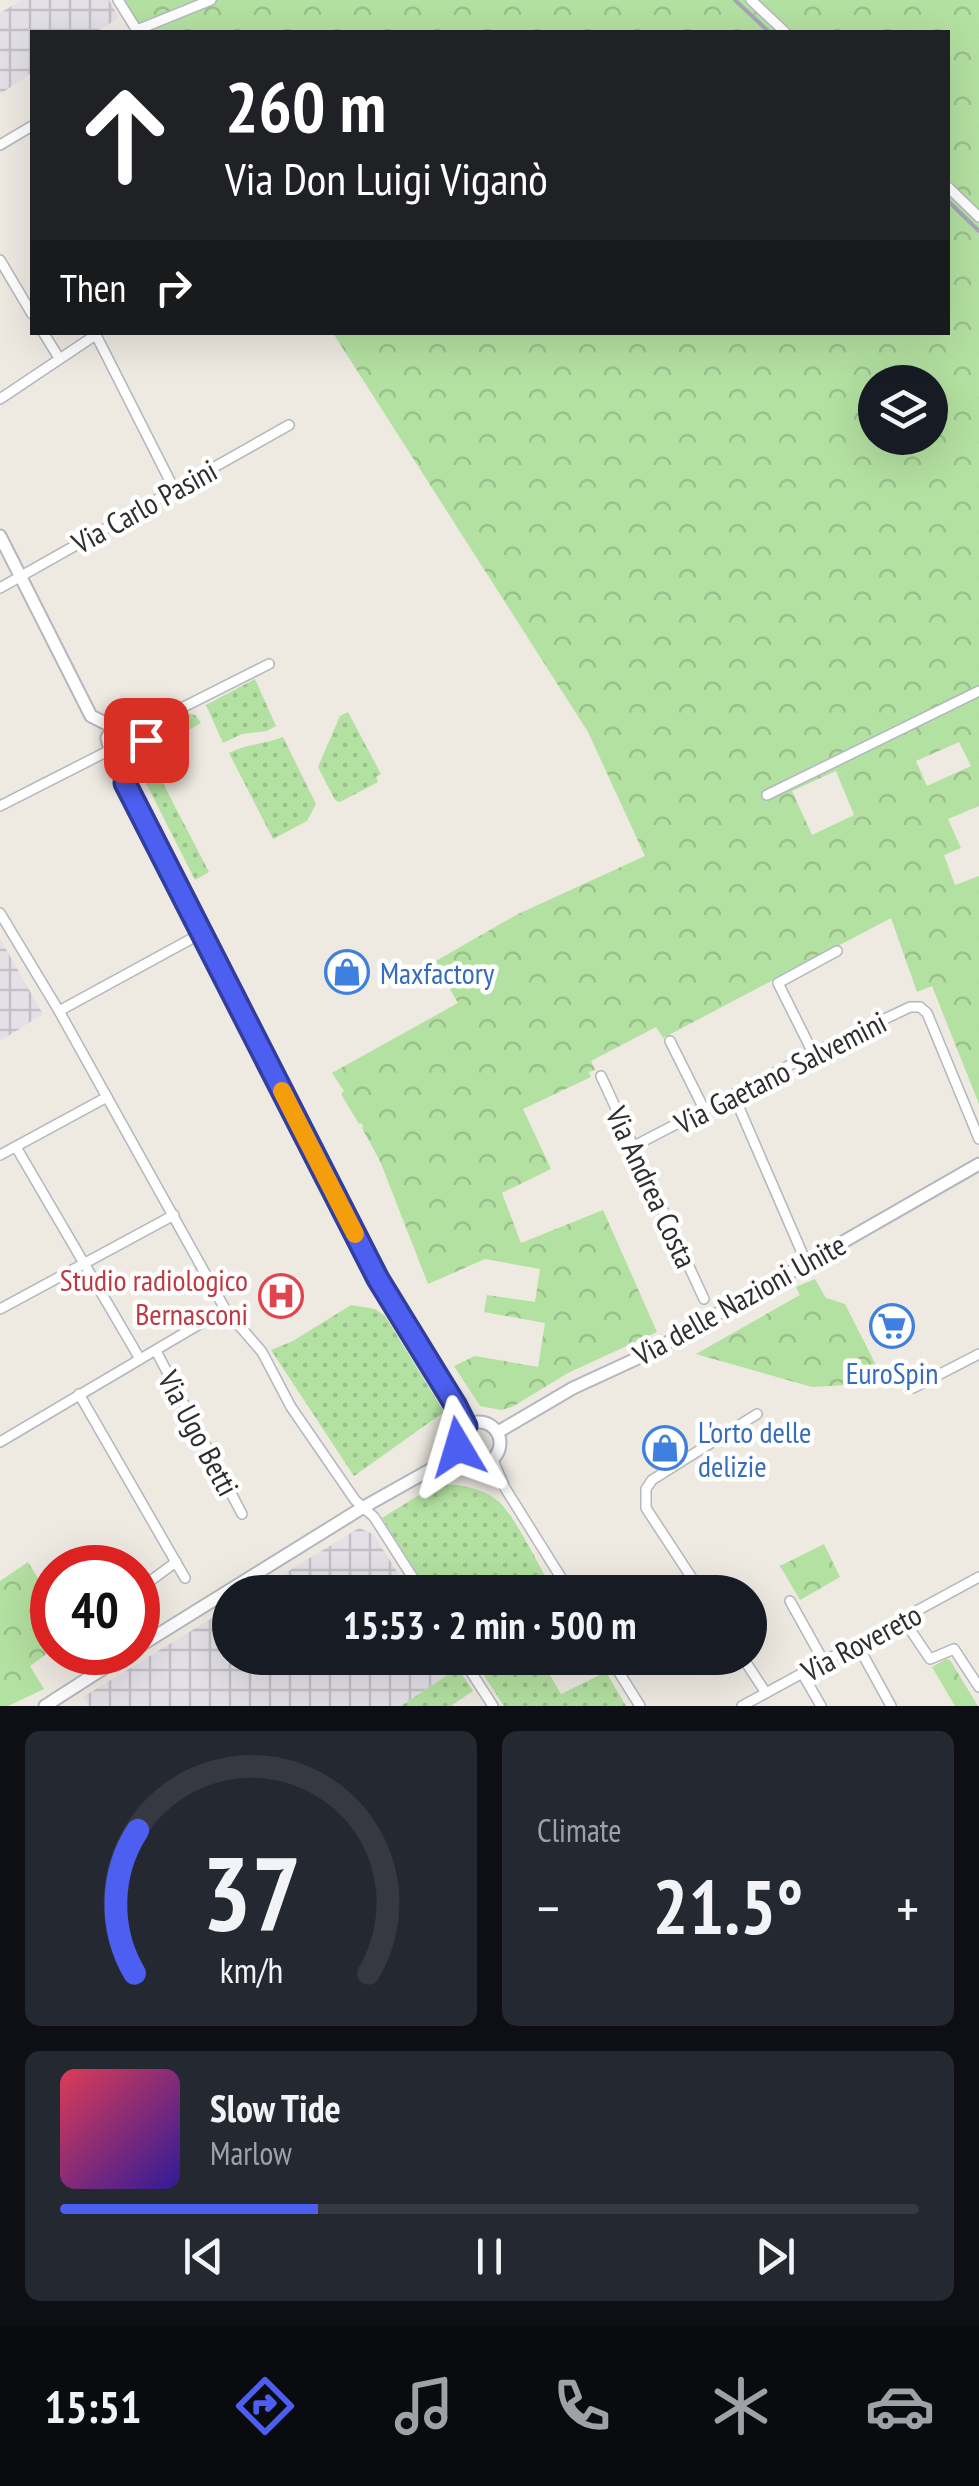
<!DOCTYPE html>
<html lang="en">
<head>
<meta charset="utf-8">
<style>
  body { margin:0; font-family:"PT Sans Narrow",sans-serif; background:#242831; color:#f1f3f6; height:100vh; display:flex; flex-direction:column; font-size:38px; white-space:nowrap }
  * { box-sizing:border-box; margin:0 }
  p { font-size:32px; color:#9ea1a6 }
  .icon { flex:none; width:55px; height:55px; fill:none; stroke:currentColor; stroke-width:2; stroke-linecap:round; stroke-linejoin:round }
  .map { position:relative; height:1706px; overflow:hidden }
  .sheet { display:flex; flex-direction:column; gap:25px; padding:25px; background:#0d0f14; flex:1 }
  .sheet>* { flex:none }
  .hud { position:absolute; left:30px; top:30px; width:920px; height:305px; border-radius:0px; box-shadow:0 10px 40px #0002; background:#202124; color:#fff; overflow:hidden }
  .fabs { position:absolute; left:858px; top:365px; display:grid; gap:20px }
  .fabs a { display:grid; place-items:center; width:90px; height:90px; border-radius:50%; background:#171b24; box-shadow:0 10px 40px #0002; font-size:50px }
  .speed { position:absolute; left:30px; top:1545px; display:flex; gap:20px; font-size:50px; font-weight:700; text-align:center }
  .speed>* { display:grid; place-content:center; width:130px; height:130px; border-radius:50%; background:#171b24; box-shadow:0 10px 40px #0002; line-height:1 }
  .speed .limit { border:15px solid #d22; background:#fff; color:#111 }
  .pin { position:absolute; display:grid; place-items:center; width:85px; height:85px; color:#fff; margin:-42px; border-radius:20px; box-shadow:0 5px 15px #0006 }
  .me { position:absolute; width:110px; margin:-55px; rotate:353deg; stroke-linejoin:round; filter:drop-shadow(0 0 8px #0008) }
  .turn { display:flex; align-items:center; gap:35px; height:210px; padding:0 30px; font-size:45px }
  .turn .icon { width:130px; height:130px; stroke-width:2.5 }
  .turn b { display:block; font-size:70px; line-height:85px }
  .then { display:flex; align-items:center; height:95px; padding:0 30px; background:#0003; gap:20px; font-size:38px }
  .big { font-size:75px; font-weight:600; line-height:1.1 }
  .sheet .widget { flex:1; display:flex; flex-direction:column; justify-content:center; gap:15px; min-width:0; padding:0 35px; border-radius:15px; background:#242831 }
  .sheet .dial { align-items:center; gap:0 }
  .dial svg { height:260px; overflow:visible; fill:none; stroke:#363941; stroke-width:7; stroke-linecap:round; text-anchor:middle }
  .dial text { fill:#f1f3f6; stroke:none }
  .song { display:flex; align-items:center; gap:30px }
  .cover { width:120px; height:120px; border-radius:15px; background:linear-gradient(135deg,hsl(350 70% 55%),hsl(250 70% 35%)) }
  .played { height:10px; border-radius:5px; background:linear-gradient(90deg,#4c5ff1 30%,#363941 30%) }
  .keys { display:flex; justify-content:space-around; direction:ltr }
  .heat { display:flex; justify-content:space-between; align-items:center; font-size:55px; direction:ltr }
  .sheet .tiles { flex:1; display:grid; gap:25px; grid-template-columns:1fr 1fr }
  .widget:last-child { grid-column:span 2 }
  .trip { position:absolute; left:212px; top:1575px; width:555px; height:100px; border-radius:50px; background:#171b24; box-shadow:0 10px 40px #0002; font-weight:600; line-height:100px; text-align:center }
  .tabs { display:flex; height:160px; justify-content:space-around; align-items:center; background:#090b0e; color:#9ea1a6 }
  .tabs .icon { width:70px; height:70px }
  .tabs .current { color:#4c5ff1 }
  .tabs b { font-size:45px; color:#f1f3f6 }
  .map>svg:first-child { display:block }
  .industrial { fill:url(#industrial-grid) }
  .grass { fill:url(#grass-dots) }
  .park { fill:url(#park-crowns); fill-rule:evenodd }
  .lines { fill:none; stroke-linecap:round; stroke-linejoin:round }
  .street-casing { stroke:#b4b6c0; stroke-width:12 }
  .secondary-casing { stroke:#b4b6c0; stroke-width:15 }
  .street { stroke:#fff; stroke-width:9 }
  .secondary { stroke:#fff; stroke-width:11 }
  .rail { stroke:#a4a5b6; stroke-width:4 }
  .route-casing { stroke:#313e9d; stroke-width:25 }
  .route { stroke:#4c5ff1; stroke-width:18 }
  .slow { stroke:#f59e0b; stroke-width:18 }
  .labels { text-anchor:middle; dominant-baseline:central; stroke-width:9; stroke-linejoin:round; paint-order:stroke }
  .street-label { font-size:30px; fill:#2e2e2e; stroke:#fff }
  .shop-label { font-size:30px; fill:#366cbe; stroke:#fff; text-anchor:start }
  .health-label { font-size:30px; fill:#be3a42; stroke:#fff; text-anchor:end }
</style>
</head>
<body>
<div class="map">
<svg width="979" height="1706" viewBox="0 0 979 1706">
  <defs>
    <pattern id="industrial-grid" width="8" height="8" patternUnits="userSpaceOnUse" patternTransform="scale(2.5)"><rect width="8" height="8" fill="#e3e1e7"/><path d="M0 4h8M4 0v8" fill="none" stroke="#c3c1c6"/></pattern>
    <pattern id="grass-dots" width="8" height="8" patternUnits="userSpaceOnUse" patternTransform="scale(2.5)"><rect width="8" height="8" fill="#b3e1a1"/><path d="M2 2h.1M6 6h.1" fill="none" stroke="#9ac18b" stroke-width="1.8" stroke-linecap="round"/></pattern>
    <pattern id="park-crowns" width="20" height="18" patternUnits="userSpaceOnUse" patternTransform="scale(2.5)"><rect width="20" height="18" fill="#b3e1a1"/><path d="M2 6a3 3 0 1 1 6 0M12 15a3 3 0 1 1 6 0" fill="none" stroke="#9ac18b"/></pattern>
  </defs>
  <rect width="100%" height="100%" fill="#eee9e1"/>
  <g class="industrial">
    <path d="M22 0H109L119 18 95 32H32V73L0 94V13Z"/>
    <path d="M0 939 43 1014 0 1041Z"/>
    <path d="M359 1528 373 1534 410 1592H254Z"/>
    <path d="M230 1607V1658H451L458 1668 401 1706H89L83 1697Z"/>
  </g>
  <g class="grass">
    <path d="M255 679 276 726 267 731 242 734 223 743 206 705Z"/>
    <path d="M348 712 381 774 376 777 378 782 340 802 335 800 318 767 340 716Z"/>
    <path d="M189 714 195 715 201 723 165 743 154 766 209 872 195 880 144 779C144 757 171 723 189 714Z"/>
    <path d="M283 737 316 804 307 821 273 839 229 753C247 744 265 744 283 737Z"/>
    <path d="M351 1305 375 1309 385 1316 444 1412 354 1476 271 1350 293 1341Z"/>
    <path d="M437 1484C458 1484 481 1487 498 1501 514 1514 541 1570 553 1590L429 1592 382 1518Z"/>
    <path d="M502 1658H540L561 1694 606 1672 626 1706H504L481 1671Z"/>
    <path d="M458 1668 473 1691 451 1706H401Z"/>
  </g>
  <g class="park">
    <path d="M122 0H979V806L948 819 961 848 944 855 955 885 979 876V1104L932 986 917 992 891 918 663 1038 656 1027 591 1061 595 1070 589 1072 591 1077 523 1109 551 1169 502 1193 521 1243 603 1210 657 1332 568 1373 512 1407 501 1410 480 1406 454 1366 475 1356 538 1367 545 1323 484 1312 487 1295 535 1302 540 1269 485 1259 428 1284 380 1161 363 1130 362 1123 359 1124 341 1094 344 1091 332 1073 458 1003 434 962 518 914 645 856 588 732 333 333 948 332V32H142ZM875 382H930V438H875ZM959 742 971 766 927 786 916 761ZM836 771 854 815 812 835 792 791Z"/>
    <path d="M815 1279 826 1298 845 1304 885 1383 812 1387 696 1354 800 1295 796 1287Z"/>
    <path d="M824 1544 840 1577 800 1600 780 1566Z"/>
    <path d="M28 1562 52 1602V1650L30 1666 44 1689 8 1706H0V1581Z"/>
    <path d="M946 1659 950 1660 978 1706H955L932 1667Z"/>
  </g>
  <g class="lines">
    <g class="street-casing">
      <g id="street">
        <path d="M118 0 138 32"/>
        <path d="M751 0 785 32"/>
        <path d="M137 30 211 0"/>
        <path d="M0 145 32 126"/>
        <path d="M948 187 979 217"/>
        <path d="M0 260 32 314"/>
        <path d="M43 332 59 358"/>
        <path d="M96 335 174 489"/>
        <path d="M0 399 97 334"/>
        <path d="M0 588 289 425"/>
        <path d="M140 729 269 664"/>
        <path d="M767 795 979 691"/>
        <path d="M0 806 108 751"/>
        <path d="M0 913 59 1011 225 1309"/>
        <path d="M59 1011 202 933"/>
        <path d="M670 1041 705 1111"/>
        <path d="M813 1053 778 983 837 951"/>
        <path d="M601 1076 704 1299"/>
        <path d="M734 1096 806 1262"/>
        <path d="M634 1146 813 1053 910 1007H920L927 1013 979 1139"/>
        <path d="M16 1147 140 1359"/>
        <path d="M0 1155 107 1097"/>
        <path d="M0 1309 174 1215"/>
        <path d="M156 1351 242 1514"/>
        <path d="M913 1388 979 1354"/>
        <path d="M79 1394 185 1578"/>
        <path d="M0 1442 225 1309 262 1352 291 1407 355 1500 374 1517 422 1592"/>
        <path d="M493 1460 505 1488 570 1592"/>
        <path d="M138 1590 176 1562"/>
        <path d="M701 1592 646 1508V1489L652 1480 757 1414"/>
        <path d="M790 1601 824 1662"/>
        <path d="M903 1619 930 1659 954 1649 979 1687"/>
        <path d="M857 1644 891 1706"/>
        <path d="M462 1658 493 1706"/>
        <path d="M610 1658 640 1706"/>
        <path d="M743 1658 766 1693"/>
        <path d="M802 1673 821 1706"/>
        <path d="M742 1706 979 1577"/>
      </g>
    </g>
    <g class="secondary-casing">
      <g id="secondary">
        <path d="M0 536 91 716 113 727 129 723 143 732 145 748 137 758 121 761 111 754 107 738 113 727"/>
        <path d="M130 761 125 783 378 1279 465 1426"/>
        <circle cx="479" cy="1443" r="21"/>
        <path d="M498 1432 573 1388 651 1352 979 1164"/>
        <path d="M138 1647 362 1508 460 1453"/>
        <path d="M45 1706 129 1652"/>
      </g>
    </g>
    <use href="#street" class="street"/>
    <use href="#secondary" class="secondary"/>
    <g class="rail">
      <path d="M735 0 769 32"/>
      <path d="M948 201 979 231"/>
    </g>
  </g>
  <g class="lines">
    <g class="route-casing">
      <path id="route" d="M146 740 143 752 130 761 125 783 378 1279 456 1406 466 1426 460 1432 458 1447"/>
    </g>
    <use href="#route" class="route"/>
    <path class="slow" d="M282 1091 355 1234"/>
  </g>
  <defs>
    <g id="shop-ring" transform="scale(2.25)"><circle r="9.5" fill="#fff" stroke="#3f7fe0" stroke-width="1.5"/><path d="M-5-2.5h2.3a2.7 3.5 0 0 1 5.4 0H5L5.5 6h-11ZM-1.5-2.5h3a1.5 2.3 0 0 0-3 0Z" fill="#3f7fe0"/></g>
    <g id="hospital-ring" transform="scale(2.25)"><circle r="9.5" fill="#fff" stroke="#e0444e" stroke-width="1.5"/><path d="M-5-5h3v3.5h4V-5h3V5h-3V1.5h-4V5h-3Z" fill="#e0444e"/></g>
    <g id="supermarket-ring" transform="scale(2.25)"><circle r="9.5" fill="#fff" stroke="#3f7fe0" stroke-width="1.5"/><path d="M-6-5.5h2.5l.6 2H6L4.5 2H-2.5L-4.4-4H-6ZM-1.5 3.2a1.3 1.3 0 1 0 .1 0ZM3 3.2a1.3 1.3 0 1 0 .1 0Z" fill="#3f7fe0"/></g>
  </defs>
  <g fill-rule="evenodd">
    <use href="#shop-ring" x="347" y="972"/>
    <use href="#hospital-ring" x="281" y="1296"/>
    <use href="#supermarket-ring" x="892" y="1326"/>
    <use href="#shop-ring" x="665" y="1448"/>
  </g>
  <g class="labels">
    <g class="street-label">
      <text transform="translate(144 506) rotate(-29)">Via Carlo Pasini</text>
      <text transform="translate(780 1072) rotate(-27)">Via Gaetano Salvemini</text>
      <text transform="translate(652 1187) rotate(65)">Via Andrea Costa</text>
      <text transform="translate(739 1299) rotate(-29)">Via delle Nazioni Unite</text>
      <text transform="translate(199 1433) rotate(62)">Via Ugo Betti</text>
      <text transform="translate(861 1642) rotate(-28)">Via Rovereto</text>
    </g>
    <g class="shop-label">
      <text x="380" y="972">Maxfactory</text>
      <text x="892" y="1372" text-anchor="middle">EuroSpin</text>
      <text x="698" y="1431">L'orto delle<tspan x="698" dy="34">delizie</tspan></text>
    </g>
    <g class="health-label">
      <text x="248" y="1279">Studio radiologico<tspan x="248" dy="34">Bernasconi</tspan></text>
    </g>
  </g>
</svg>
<div class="fabs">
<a><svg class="icon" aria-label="layers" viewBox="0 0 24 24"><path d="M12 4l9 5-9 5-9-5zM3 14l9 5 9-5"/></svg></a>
</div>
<div class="speed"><div class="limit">40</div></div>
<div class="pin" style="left:146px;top:740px;background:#d93025"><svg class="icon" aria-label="arrive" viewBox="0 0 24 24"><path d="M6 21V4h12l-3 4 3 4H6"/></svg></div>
<svg class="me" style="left:458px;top:1447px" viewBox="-20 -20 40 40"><path d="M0-17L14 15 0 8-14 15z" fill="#4c5ff1" stroke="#fff" stroke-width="4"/></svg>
<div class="trip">15:53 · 2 min · 500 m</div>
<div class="hud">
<div class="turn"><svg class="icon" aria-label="ahead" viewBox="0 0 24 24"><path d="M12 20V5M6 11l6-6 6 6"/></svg><div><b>260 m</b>Via Don Luigi Viganò</div></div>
<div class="then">Then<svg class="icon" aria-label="right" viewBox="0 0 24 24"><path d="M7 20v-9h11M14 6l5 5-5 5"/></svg></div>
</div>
</div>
<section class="sheet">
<div class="tiles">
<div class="widget dial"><svg viewBox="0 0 100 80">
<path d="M14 69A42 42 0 1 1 86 69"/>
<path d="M14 69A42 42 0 0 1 15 25" stroke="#4c5ff1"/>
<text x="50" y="56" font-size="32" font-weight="700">37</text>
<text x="50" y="72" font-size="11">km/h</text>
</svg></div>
<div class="widget"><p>Climate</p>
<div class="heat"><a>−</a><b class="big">21.5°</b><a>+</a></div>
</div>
<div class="widget">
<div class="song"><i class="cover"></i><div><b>Slow Tide</b><p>Marlow</p></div></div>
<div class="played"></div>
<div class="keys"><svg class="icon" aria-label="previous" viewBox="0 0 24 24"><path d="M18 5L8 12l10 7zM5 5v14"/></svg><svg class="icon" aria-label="pause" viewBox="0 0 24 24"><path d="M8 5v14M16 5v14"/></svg><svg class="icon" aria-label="next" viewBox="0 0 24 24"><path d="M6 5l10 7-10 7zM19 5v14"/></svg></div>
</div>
</div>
</section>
<nav class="tabs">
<b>15:51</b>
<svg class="icon current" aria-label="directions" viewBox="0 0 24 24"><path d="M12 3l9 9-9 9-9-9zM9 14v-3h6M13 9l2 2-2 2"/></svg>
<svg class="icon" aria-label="music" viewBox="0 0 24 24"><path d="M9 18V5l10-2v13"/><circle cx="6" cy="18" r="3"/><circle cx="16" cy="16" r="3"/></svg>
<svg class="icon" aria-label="phone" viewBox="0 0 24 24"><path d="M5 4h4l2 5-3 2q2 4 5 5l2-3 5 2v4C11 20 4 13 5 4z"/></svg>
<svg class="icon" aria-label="climate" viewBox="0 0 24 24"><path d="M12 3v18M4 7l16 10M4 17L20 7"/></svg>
<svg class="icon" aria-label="car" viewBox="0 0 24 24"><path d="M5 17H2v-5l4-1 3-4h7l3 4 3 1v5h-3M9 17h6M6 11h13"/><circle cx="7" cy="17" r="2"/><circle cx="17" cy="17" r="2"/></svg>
</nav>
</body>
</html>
